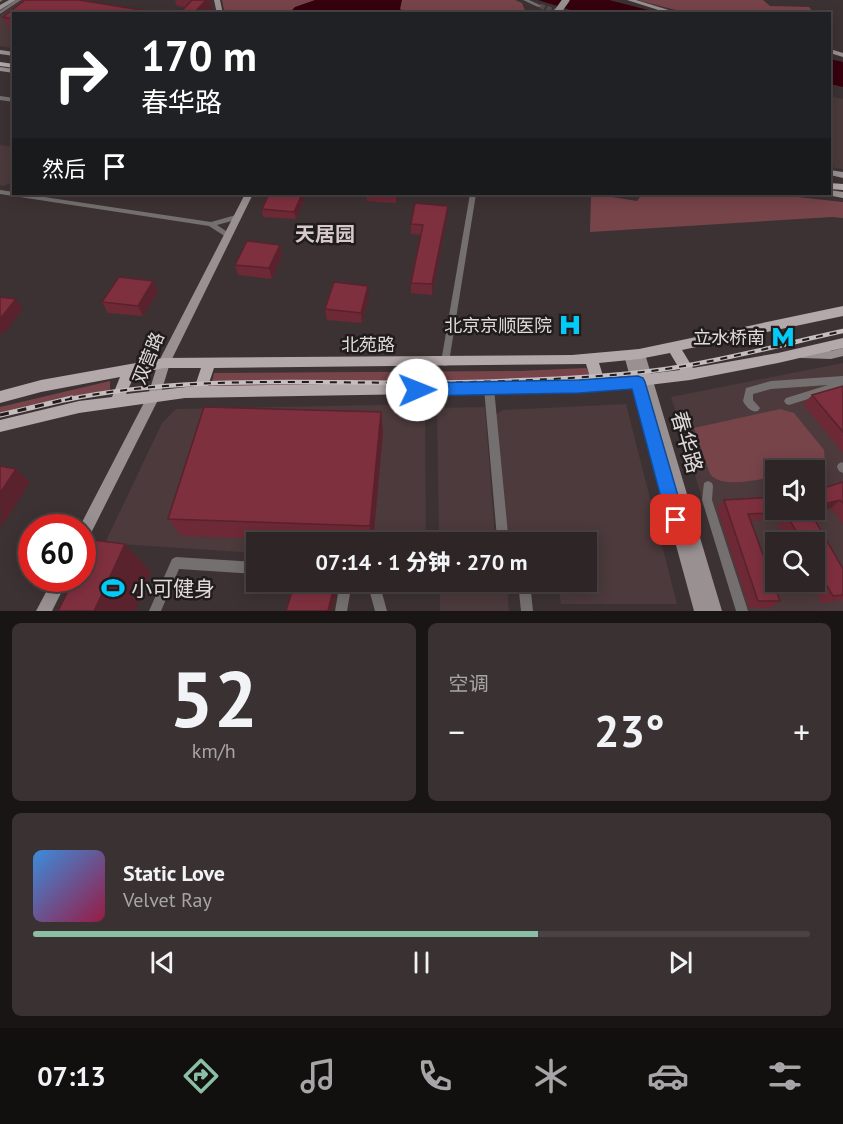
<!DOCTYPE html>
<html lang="zh">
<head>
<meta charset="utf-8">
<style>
  body { margin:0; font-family:"PT Sans","Noto Sans SC",sans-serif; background:#3a3232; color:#f1f3f6; height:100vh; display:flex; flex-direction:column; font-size:22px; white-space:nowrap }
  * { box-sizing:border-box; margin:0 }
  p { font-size:20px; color:#a7a5a7 }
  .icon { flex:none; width:33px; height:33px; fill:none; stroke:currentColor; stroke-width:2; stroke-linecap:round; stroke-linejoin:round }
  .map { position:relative; height:611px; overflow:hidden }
  .side { display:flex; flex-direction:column; gap:12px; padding:12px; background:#191515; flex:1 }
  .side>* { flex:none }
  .top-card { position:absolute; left:12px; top:12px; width:819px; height:183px; border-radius:0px; box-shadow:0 3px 15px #0003,0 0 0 2px #494343; background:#202124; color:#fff; overflow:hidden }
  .fabs { position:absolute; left:765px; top:460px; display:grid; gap:12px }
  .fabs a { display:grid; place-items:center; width:60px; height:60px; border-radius:0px; background:#2e2626; box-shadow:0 3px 15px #0003,0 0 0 2px #494343; font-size:30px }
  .speed { position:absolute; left:18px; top:514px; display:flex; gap:12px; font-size:30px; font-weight:700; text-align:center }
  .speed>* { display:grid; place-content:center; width:78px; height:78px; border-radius:50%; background:#2e2626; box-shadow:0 3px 15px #0003,0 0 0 2px #494343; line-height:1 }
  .speed .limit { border:9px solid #d22; background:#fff; color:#111 }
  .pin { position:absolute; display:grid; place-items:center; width:51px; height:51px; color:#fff; margin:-26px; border-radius:12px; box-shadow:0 3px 9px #0006 }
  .me { position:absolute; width:66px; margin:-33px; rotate:89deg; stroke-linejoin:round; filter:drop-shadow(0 0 4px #0008) }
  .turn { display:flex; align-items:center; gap:21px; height:126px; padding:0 30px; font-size:27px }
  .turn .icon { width:78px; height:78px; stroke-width:2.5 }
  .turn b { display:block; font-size:42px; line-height:51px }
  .then { display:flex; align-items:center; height:57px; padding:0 30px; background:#0003; gap:12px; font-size:22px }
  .big { font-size:45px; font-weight:800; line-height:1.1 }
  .side .card { flex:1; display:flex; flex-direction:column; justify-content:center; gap:9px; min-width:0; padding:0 21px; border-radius:9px; background:#3a3232 }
  .side .dial { align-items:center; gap:0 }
  .dial b { font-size:78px; line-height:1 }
  .song { display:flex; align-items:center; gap:18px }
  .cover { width:72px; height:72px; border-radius:9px; background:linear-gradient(135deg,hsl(210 70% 55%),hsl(340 70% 35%)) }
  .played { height:6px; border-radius:3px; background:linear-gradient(90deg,#8abfa5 65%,#494343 65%) }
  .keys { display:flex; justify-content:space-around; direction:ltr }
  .heat { display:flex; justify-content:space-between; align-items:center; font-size:33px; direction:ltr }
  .side .tiles { flex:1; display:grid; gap:12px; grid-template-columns:1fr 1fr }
  .card:last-child { grid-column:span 2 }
  .trip { position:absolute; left:246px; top:532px; width:351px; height:60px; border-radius:0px; background:#2e2626; box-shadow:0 3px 15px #0003,0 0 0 2px #494343; font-weight:800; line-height:60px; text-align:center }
  .tabs { display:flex; height:96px; justify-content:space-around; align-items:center; background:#120f0f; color:#a7a5a7 }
  .tabs .icon { width:42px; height:42px }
  .tabs .active { color:#8abfa5 }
  .tabs b { font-size:27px; color:#f1f3f6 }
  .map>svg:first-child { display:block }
  .built { fill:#4c3a3c; fill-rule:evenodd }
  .green { fill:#77444a }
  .water { fill:#37000e }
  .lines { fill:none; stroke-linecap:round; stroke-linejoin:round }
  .street-tunnel { stroke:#564b4c; stroke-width:5; stroke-dasharray:5 2; stroke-linecap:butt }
  .street { fill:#757070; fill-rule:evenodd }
  .secondary { fill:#999091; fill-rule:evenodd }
  .primary { fill:#b4a9aa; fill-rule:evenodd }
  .rail-far1-casing { stroke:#c5bdbe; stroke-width:4.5 }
  .rail-casing { stroke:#c5bdbe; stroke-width:5 }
  .rail-far1 { stroke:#201c1c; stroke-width:2; stroke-dasharray:7; stroke-linecap:butt }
  .rail { stroke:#201c1c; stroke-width:3; stroke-dasharray:9; stroke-linecap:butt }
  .secondary-bridge { stroke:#999091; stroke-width:7 }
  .wall { fill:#6d2936 }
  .shaded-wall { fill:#59222c }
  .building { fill:#7f303f; stroke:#59222c; stroke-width:1.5 }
  .route { fill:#1a73e8; stroke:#114b97; stroke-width:1.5 }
  .labels { text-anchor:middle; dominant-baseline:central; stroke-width:5; stroke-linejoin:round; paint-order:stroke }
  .poi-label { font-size:18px; fill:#e1dadb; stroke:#201c1c; text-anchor:end }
  .street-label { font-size:18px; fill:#e1dadb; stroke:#201c1c }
  .neighbourhood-label { font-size:20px; font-weight:bold; fill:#d7c9ca; stroke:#201c1c }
  .near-street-label { font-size:21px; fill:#e1dadb; stroke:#201c1c }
  .near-poi-label { font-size:21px; fill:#e1dadb; stroke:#201c1c; text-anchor:start }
</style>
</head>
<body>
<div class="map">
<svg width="843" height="611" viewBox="0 0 843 611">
  <rect width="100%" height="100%" fill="#3d3233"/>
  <g class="built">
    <path d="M22 0 104 13 14 14 13 48 0 46V16Z"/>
    <path d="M830 96 843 99V169L834 168 830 158Z"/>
    <path d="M0 145 13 147V182L3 186 0 185Z"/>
    <path d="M843 363V611H737L671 397ZM776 471H814V510H776ZM776 543H814V582H776Z"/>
    <path d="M425 404 426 543H256V553L105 543 162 423 176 409Z"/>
    <path d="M626 404 677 604H561L558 582H586V543H552L551 538 504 537 495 415 503 410Z"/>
    <path d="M485 407 495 537 501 543H439L437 408Z"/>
    <path d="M440 582H507L509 611H440Z"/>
  </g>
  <g class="green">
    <path d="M222 0H515L522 3 526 13 225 14Z"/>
    <path d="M637 0H763L770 6 809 7 814 13H687Z"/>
    <path d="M569 194H594L637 201 642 194H770L843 202V218L832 217 590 232 591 197Z"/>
    <path d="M586 368 591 374 589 380 552 382 211 386 214 373 520 371Z"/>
    <path d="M110 381V394L61 402 0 418V407Z"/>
    <path d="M780 409 794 413 824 450 825 462C812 473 791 471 776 471L775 476C759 480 722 489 710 474L694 428Z"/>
  </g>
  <g class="water">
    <path d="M315 0H402L400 9 407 13H289L295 7Z"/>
    <path d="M538 0H609L660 13H580Z"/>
    <path d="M830 59 843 62V87L830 84Z"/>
  </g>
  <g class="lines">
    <path class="street-tunnel" d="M540 6 564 14"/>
    <g class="street">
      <path d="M0 0H3L0 2Z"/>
      <path d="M16 0H21L0 14V11Z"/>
      <path d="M523 0H529L542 6 538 7Z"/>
      <path d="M0 96 14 98V102L0 100Z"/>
      <path d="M0 190 14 192V194H24L211 222 236 215 240 217 239 219 217 225 229 233 230 235 229 237H226L209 226 0 194Z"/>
      <path d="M470 194H476L449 362 448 365 445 366 442 365 441 362Z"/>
      <path d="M843 376V388L789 405 786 404 784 401 786 398 828 385 771 389 753 394V400L760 408 758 411C752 413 746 407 743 401L746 388 771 381Z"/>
      <path d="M489 384 492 385 494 388 508 534 523 539 525 543H502L499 542 497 538 484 388 486 385Z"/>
      <path d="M842 462 843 463V473L839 471 837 467 838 464Z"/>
      <path d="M708 481 712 483 713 486 712 500 748 611H736L702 500 704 483Z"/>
      <path d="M176 557 256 562V574L179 569 161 611H149L172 559Z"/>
      <path d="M340 582H352L347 611H335Z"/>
      <path d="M367 582H379L387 611H375Z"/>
      <path d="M518 582H530L533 611H521Z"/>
    </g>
    <g class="secondary">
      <path d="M9 0H16L0 10V5Z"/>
      <path d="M214 0H220L223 14H217Z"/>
      <path d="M627 0H636L682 14H671Z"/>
      <path d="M550 10 553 12 552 14H546Z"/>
      <path d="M830 49 843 53V57L830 53Z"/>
      <path d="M0 50 14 52V56L0 54Z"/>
      <path d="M0 67 14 69V73L0 71Z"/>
      <path d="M830 170 843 172V178L830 175Z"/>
      <path d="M830 190 843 192V198L827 195 826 194H830Z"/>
      <path d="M245 194H253L170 363 160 396 87 541 82 543V528H79L148 395 158 363Z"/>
      <path d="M843 348V356L831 359 802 358 798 357 796 354 798 351 802 350 831 351Z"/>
      <path d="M639 350 643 351 645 354 722 611H694L624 355 626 352 630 351 634 352Z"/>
      <path d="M53 579H68L52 611H36Z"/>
    </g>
    <g class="primary">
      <path d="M0 62 14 64V68L0 66Z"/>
      <path d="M830 183 843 184V190L830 189Z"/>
      <path d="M843 306V316L682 350 693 368 778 353 843 338V348L778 363 690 380 599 391 185 398 79 413 0 432V420L79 401 112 397 120 377 41 392 0 403V391L41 380 164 358 572 355 639 349ZM670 353 680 370 604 379 599 363 639 359ZM586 364 591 380 208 386 214 368ZM164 368H201L195 386 126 394 135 374Z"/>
    </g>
    <g class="rail-far1-casing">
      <path id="rail-far1" d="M65 400C198 372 336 386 471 382 536 380 602 378 666 369 725 360 784 344 843 331"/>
    </g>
    <g class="rail-casing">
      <path id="rail" d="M0 415 72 398"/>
    </g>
    <use href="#rail-far1" class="rail-far1"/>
    <use href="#rail" class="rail"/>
    <path class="secondary-bridge" d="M556 14 566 0"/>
  </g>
  <g class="wall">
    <path d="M21 0H89L87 1 14 14V29L8 28 3 17 22 3Z"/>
    <path d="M175 0H210L212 8 207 14H179L186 7 177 6Z"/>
    <path d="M366 194H399L396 203 367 201Z"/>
    <path d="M304 200 296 219 263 217 262 209Z"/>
    <path d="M447 216 432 295 411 293V283L421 235 411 234V224Z"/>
    <path d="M280 245 282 255 272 279 238 275 235 265Z"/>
    <path d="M158 292 143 316 108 313 102 302Z"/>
    <path d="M369 296 362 323 327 320 325 309Z"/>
    <path d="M843 386V453L803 404 812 395Z"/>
    <path d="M381 412 383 432 373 543 181 536 168 519Z"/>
    <path d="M843 482V525L831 508 811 513 843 569V600L822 603 811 582H814V543H789L776 520 751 521 780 601 770 608H749L717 508 724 500 776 510Z"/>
  </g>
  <g class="shaded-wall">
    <path d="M206 0H210L212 8 207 14H193Z"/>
    <path d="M302 194 304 200 296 219 294 212Z"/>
    <path d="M397 194H399L396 203V196Z"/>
    <path d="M448 206 447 216 432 295V284Z"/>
    <path d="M280 245 282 255 272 279 269 268Z"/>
    <path d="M153 281 158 292 143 316 138 306Z"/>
    <path d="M368 286 369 296 362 323 361 313Z"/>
    <path d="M16 299 23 309 3 335 0 331V319Z"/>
    <path d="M381 412 383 432 373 543 370 526Z"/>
    <path d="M16 469 30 482 1 528 0 493Z"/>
    <path d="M840 500 831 508 798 516 805 510H814V506Z"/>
    <path d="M125 544 151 572 135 611H94Z"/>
    <path d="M335 582H339L332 611H328Z"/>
  </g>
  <g class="building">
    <path d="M25 0H79L165 14H14V19L3 17Z"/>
    <path d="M192 0H206L193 14H179Z"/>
    <path d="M269 194H302L294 212 262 209Z"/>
    <path d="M371 194H397L396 196Z"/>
    <path d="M415 203 448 206 432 284 411 283 423 225 411 224Z"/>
    <path d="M247 241 280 245 269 268 235 265Z"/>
    <path d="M119 277 153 281 138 306 102 302Z"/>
    <path d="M334 282 368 286 361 313 325 309Z"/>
    <path d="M0 297 16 299 0 319Z"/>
    <path d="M843 386V432L812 395Z"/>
    <path d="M204 407 381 412 370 526 168 519Z"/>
    <path d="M0 466 16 469 0 493Z"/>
    <path d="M843 482V503L840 500 814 506V491Z"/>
    <path d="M776 497V510H809L843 569V595L833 596 814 563V543H803L785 512 748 514 780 601H758L724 500Z"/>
    <path d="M93 540 125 544 94 611H58L74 579H82V562Z"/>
    <path d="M295 582H335L328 611H286Z"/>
  </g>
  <path class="route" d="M638 376 643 378 645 382 685 520 682 526 676 528 670 526 667 520 632 389 579 393 417 396 411 394 409 390 411 385 417 383 579 380Z"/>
  <defs>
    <g id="hospital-bare" transform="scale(1.8)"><path d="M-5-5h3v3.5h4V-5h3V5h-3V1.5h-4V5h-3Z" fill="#02cbf9" stroke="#201c1c" stroke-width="2.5" paint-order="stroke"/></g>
    <g id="metro-bare" transform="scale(1.8)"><path d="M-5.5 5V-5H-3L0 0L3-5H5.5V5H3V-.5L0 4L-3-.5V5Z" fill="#02cbf9" stroke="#201c1c" stroke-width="2.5" paint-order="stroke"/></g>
    <g id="stadium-bare" transform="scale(1.8)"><path d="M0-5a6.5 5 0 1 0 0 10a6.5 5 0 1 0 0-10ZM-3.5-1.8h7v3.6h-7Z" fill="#02cbf9" stroke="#201c1c" stroke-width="2.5" paint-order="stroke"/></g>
  </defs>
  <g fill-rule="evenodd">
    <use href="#hospital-bare" x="570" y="325"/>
    <use href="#metro-bare" x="783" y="337"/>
    <use href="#stadium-bare" x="113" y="588"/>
  </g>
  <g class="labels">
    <g class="poi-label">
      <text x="552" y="325">北京京顺医院</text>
      <text x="765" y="337">立水桥南</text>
    </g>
    <g class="street-label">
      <text x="368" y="344">北苑路</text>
      <text transform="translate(148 358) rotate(-68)">双营路</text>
    </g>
    <g class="neighbourhood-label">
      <text x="325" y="234">天居园</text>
    </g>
    <g class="near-street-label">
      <text transform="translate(687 442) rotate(74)">春华路</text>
    </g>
    <g class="near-poi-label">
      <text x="131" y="588">小可健身</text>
    </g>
  </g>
</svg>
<div class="fabs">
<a><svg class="icon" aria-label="sound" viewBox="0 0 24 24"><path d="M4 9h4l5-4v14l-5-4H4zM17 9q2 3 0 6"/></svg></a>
<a><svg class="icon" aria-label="search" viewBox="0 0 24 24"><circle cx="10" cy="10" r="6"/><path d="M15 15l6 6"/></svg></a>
</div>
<div class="speed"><div class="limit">60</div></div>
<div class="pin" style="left:676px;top:520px;background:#d93025"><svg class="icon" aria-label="arrive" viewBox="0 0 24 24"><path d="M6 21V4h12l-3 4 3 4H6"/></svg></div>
<svg class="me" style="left:417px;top:390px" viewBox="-20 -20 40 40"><circle r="19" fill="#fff"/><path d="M0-13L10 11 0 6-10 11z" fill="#1a73e8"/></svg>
<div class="trip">07:14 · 1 分钟 · 270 m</div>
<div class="top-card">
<div class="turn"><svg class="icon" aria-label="right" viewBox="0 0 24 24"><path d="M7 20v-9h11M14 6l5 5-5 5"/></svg><div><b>170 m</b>春华路</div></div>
<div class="then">然后<svg class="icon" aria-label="arrive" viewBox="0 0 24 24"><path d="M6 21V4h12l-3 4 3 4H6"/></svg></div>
</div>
</div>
<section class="side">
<div class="tiles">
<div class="card dial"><b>52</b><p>km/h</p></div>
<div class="card"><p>空调</p>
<div class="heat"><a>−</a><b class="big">23°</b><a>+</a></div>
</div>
<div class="card">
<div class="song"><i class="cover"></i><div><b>Static Love</b><p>Velvet Ray</p></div></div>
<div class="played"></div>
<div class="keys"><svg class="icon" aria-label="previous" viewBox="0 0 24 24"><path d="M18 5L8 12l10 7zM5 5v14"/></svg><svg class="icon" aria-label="pause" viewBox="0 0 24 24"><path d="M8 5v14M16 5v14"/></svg><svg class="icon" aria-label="next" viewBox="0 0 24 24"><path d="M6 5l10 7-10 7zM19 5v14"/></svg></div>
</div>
</div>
</section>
<nav class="tabs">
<b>07:13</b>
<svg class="icon active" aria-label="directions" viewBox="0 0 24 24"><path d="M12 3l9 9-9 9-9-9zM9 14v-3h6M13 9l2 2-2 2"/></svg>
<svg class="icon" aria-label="music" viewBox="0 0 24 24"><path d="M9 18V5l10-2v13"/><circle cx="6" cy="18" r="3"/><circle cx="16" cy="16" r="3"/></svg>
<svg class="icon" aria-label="phone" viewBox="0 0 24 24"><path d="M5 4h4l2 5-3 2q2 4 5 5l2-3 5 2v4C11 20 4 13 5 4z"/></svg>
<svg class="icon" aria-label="climate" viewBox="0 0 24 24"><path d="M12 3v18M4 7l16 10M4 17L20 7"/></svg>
<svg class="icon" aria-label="car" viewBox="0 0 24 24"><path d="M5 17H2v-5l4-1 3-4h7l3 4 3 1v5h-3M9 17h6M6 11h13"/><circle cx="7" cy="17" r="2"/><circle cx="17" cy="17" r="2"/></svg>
<svg class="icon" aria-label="filters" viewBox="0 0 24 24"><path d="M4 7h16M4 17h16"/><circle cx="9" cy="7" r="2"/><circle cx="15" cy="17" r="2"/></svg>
</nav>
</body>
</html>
